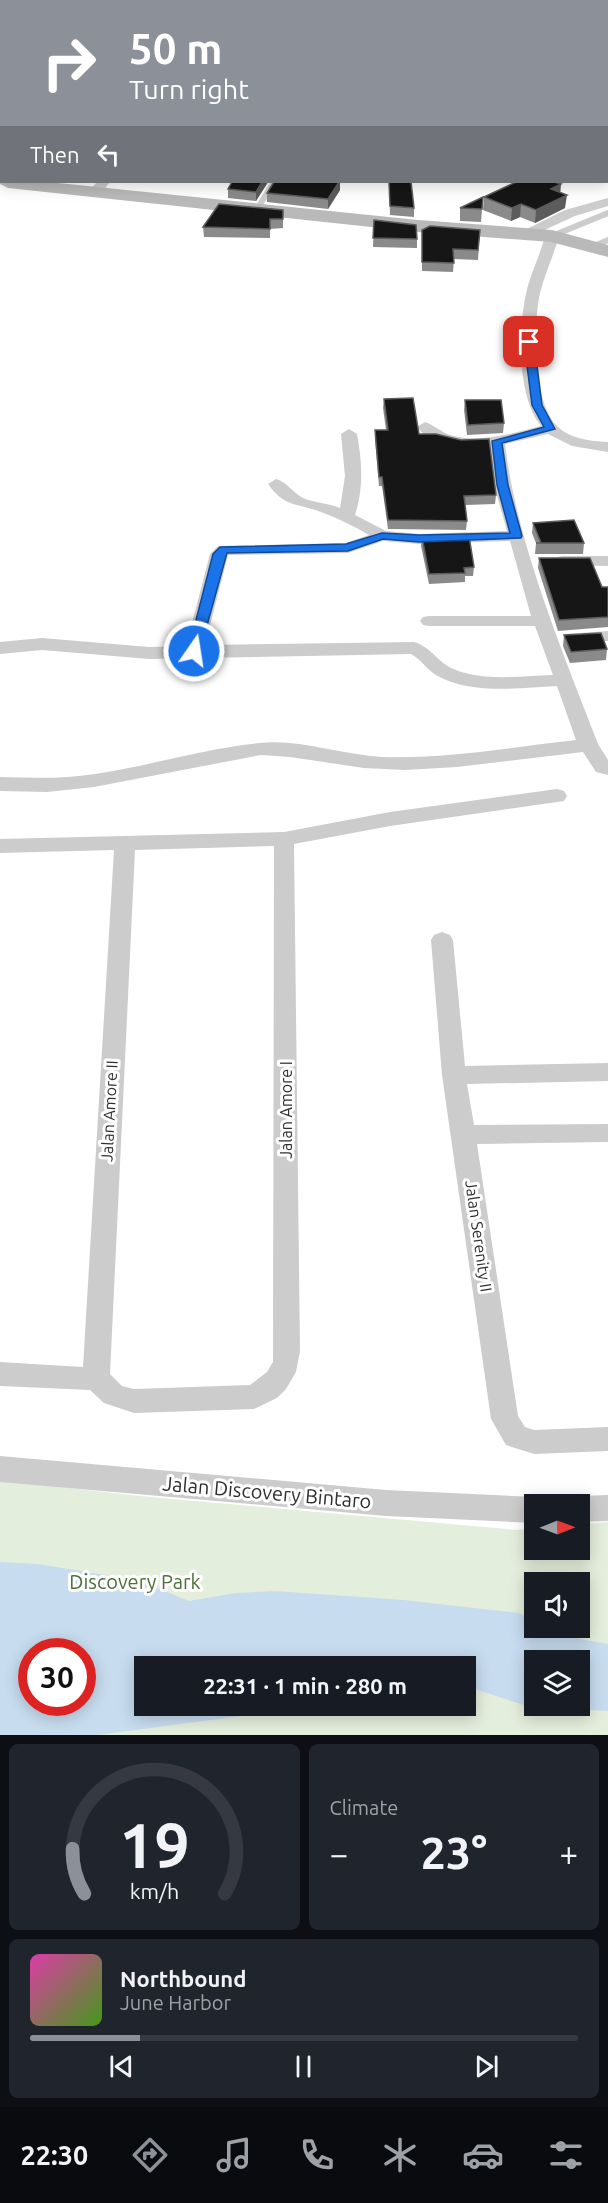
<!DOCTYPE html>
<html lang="en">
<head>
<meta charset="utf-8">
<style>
  body { margin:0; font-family:Ubuntu,sans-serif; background:#20242c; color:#f1f3f6; height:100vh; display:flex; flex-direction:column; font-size:22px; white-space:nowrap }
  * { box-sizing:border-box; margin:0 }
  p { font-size:20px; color:#9ea1a6 }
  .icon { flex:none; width:33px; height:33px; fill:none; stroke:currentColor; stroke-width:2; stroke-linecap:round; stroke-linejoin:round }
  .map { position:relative; height:1735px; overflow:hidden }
  .details { display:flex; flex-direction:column; gap:9px; padding:9px; background:#0d0f14; flex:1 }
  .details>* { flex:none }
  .guide { position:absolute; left:0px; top:0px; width:609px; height:183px; box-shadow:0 3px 15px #0003; background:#8c9099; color:#fff; overflow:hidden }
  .needle { width:39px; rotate:89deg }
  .tools { position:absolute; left:524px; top:1494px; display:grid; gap:12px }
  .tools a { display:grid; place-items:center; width:66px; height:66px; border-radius:0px; background:#171b24; box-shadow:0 3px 15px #0003; font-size:30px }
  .speed { position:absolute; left:18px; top:1638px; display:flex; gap:12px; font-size:30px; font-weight:700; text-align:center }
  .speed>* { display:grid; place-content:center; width:78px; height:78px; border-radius:50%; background:#171b24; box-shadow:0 3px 15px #0003; line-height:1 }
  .speed .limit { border:9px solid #d22; background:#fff; color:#111 }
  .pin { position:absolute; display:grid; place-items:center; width:51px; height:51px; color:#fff; margin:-26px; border-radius:12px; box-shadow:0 3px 9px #0006 }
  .me { position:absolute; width:66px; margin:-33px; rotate:13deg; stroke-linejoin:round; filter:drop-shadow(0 0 4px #0008) }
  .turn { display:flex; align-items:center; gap:21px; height:126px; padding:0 30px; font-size:27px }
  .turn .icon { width:78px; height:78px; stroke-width:2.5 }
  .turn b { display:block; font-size:42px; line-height:51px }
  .then { display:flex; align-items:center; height:57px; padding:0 30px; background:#0003; gap:12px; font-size:22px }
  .big { font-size:45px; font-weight:700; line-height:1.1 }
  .details .tile { flex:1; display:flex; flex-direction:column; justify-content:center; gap:9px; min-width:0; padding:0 21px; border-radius:9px; background:#20242c }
  .details .dial { align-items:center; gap:0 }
  .dial svg { height:156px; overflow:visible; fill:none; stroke:#363941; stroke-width:7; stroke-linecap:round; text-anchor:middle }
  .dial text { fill:#f1f3f6; stroke:none }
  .song { display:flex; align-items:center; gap:18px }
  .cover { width:72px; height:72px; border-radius:9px; background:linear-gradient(135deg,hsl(320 70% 55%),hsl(100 70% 35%)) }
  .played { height:6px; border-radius:3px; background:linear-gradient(90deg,#8c9099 20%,#363941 20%) }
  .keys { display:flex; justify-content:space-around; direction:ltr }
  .heat { display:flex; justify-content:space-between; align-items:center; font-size:33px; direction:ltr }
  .details .tiles { flex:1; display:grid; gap:9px; grid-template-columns:1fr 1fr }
  .tile:last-child { grid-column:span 2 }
  .trip { position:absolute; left:134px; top:1656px; width:342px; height:60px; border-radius:0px; background:#171b24; box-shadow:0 3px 15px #0003; font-weight:700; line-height:60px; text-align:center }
  .tab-bar { display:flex; height:96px; justify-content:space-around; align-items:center; background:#090b0e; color:#9ea1a6 }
  .tab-bar .icon { width:42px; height:42px }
  .tab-bar .on { color:#8c9099 }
  .tab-bar b { font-size:27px; color:#f1f3f6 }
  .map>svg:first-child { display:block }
  .green { fill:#e4eedc; fill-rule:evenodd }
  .water { fill:#c7dcef; fill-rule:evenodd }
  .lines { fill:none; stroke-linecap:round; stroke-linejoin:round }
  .lane { stroke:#ccc; stroke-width:6 }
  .street { fill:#ccc; fill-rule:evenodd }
  .secondary { fill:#b9b9b9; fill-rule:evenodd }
  .primary { fill:#a7a7a7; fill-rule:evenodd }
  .wall { fill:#8a8a8a }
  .shaded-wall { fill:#5c5c5c }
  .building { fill:#161616; stroke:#5c5c5c; stroke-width:1.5 }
  .route { fill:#1a73e8; stroke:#114b97; stroke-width:1.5 }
  .labels { text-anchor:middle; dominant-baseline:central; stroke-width:6; stroke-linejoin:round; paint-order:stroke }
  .street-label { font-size:16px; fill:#2f2f2f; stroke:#fff }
  .near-street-label { font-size:20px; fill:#2f2f2f; stroke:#fff }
  .near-park-label { font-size:20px; fill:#4d6f38; stroke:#fff }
</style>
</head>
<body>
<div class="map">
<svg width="608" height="1735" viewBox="0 0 608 1735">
  <rect width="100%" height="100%" fill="#fff"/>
  <path class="green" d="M0 1480 140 1496 517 1530 534 1528V1550H579V1524L608 1522V1735H0ZM534 1582H579V1628H534ZM32 1652H82V1702H32ZM534 1660H579V1706H534ZM144 1666H465V1706H144Z"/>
  <path class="water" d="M0 1562 38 1564 137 1580 189 1601 235 1593 275 1591 404 1600 519 1613 534 1620V1628H552L580 1639 608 1644V1711L530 1707 465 1686V1666H144V1706H315L98 1735H0ZM32 1652H82V1702H32ZM534 1660H579V1706H534Z"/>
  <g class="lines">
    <g class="lane">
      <path d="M257 209 274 182"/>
      <path d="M552 236 608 213"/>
      <path d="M592 247 608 240"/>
    </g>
    <g class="street">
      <path d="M42 0H54L55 2H43Z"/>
      <path d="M97 182H110L99 196H89L87 193Z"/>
      <path d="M608 198V206L575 216 529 237 524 238 517 234 565 210Z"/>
      <path d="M552 232 559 236C554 255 545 273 540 293 533 326 532 400 557 426 570 439 590 441 608 442V452L572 446 548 434 505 444C517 544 562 650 598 744L608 760V775L596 772 583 752 457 767 405 770 364 768 290 757 261 755 94 787 47 792 0 791V777C32 778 64 779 95 774 150 766 205 748 260 743 301 739 342 755 382 757 447 759 512 747 576 740L557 686C519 688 470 695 436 675 427 670 421 659 411 654L149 659 42 650 0 654V642L42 638 149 647 186 646 210 554 218 546 346 543 369 535C354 526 337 518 321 512 298 503 285 508 268 484L276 479C287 482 293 493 303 498 315 503 328 503 340 508L345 476 341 434 349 429 357 434C362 461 364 488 355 515L386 531 419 534 507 531 494 485 490 446C465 447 434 449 417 427L425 422C434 425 441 432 450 435 479 444 513 433 541 426 517 397 518 330 526 294 530 274 540 256 545 236ZM383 541 419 544 510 541 531 616H429L423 617 420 621 423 625 429 626H535L553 675C521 676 481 682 451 668 437 661 431 647 414 642L205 645 228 555 348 553Z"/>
      <path d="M563 556H608V566L557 565 554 561 557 557Z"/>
      <path d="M608 631V641L567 642 564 638 567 634Z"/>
      <path d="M557 789 564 791 567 796 564 801 390 826 294 844 300 1351 296 1372 286 1389 277 1398 254 1409 134 1413 104 1403 90 1390 0 1386V1362L83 1367 114 850 0 853V839L284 832 390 812ZM274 846 273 1362 267 1372 250 1385 134 1389 122 1386 110 1374 135 850Z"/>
      <path d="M442 932 450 935 453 940 465 1066 608 1063V1081L467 1084 474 1125 608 1124V1142L477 1144 518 1416 525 1427 534 1430 608 1427V1451L534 1454 506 1445 491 1419 442 1075 431 940 434 935Z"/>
      <path d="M0 1456 386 1490 534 1497 544 1501 546 1504H534V1523L386 1516 0 1482Z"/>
      <path d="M608 1495V1521L579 1522V1504H567L569 1500 579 1496Z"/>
    </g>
    <path class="secondary" d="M2 178V182H48L418 220 552 230 608 245V257L551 242 418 232 8 188 0 184Z"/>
    <g class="primary">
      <path d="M168 0H200L167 2Z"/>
      <path d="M247 0H277L246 2Z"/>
      <rect x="0" y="11" width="2" height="10"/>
    </g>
  </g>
  <g class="wall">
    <path d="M232 182H268L256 201 228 198V189Z"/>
    <path d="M340 182V190L328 209 267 202V193Z"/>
    <path d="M389 182 414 208V217L390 215Z"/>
    <path d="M560 192 565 208 535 223 520 217 511 221 483 210 484 197Z"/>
    <path d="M483 197 481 222 460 221V208Z"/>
    <path d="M283 210V228L270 229V238L204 237 203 227Z"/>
    <path d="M374 220 417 239V248L373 247Z"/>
    <path d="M422 230H480L478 260 454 259 453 272 422 271Z"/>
    <path d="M384 399 419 434 496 495 495 504 465 505 467 521 466 530 388 529 382 486H379L375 439V430H386L383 408Z"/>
    <path d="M465 400 504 423 503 433 467 435 464 410Z"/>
    <path d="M533 523 584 543 583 554H535L536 543 532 533Z"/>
    <path d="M422 537 474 567 473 576H465V582L429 584 421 546Z"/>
    <path d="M539 558 602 587H608V627L558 631 538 568Z"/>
    <path d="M564 635 607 649 606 660 570 663 563 646Z"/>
  </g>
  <g class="shaded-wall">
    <path d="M262 182H268L256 201V192Z"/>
    <path d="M340 182V190L328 209V199Z"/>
    <path d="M561 184 560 197 551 189Z"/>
    <path d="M567 195 565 208 535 223 536 210Z"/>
    <path d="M521 204 520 217 511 221 512 208Z"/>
  </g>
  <g class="building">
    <path d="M232 182H262L256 192 228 189Z"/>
    <path d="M274 182H339L328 199 267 193Z"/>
    <path d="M389 182H411L414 208 390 206Z"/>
    <path d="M516 182H554L561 184 551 189 567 195 536 210 521 204 512 208 484 197Z"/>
    <path d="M483 197 482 209 460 208Z"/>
    <path d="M219 204 283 210V219H270V229L203 227Z"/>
    <path d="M374 220 416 225 417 239 373 238Z"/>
    <path d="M430 226 480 230 478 250 453 249 454 263 422 262V230Z"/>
    <path d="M413 398 419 434H436L461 440 489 439 496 495 464 496 467 521 388 520 382 477H379L375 430H388L384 399Z"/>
    <path d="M465 400H501L504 423 468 425Z"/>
    <path d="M574 520 584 543H536H541L533 523Z"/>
    <path d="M469 536 474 567 464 568 465 573 429 574 422 537Z"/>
    <path d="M539 558H590L602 587H608V617L559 620Z"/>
    <path d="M601 633 607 649 571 652 564 635Z"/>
  </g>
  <path class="route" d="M529 339 534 342 542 405 555 429 502 443 508 485 522 536 521 538 419 542 383 539 348 551 227 553 200 651 194 655 190 654 188 651 213 554 220 547 346 544 382 533 419 535 510 533 497 485 492 441 544 427 532 405 524 342Z"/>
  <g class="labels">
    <g class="street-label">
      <text transform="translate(286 1110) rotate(-90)">Jalan Amore I</text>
      <text transform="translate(109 1111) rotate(-87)">Jalan Amore II</text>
      <text transform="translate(479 1236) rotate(82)">Jalan Serenity II</text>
    </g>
    <g class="near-street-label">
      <text transform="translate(267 1492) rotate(5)">Jalan Discovery Bintaro</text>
    </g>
    <g class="near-park-label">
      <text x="135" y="1581">Discovery Park</text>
    </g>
  </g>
</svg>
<div class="tools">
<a><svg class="needle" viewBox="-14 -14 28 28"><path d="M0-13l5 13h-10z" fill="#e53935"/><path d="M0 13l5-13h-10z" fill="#9ea1a6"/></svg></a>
<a><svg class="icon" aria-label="sound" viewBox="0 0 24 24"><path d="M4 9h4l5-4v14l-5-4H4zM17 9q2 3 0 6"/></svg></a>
<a><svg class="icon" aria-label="layers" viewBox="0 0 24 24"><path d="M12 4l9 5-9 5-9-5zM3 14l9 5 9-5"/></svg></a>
</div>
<div class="speed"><div class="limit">30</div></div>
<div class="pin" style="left:529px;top:342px;background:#d93025"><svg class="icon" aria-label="arrive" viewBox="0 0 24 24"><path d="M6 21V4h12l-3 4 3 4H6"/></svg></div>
<svg class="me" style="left:194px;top:651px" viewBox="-20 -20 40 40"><circle r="17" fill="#1a73e8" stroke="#fff" stroke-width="3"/><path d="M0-11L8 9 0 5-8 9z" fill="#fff"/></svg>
<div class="trip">22:31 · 1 min · 280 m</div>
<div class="guide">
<div class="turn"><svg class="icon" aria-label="right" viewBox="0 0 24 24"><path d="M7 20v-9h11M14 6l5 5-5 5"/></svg><div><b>50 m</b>Turn right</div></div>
<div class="then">Then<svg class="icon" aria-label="left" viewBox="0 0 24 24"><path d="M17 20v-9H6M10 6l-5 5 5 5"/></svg></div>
</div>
</div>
<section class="details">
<div class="tiles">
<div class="tile dial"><svg viewBox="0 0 100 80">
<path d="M14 69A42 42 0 1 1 86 69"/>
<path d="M14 69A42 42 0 0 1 8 46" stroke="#8c9099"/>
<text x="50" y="56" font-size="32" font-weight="700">19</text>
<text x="50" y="72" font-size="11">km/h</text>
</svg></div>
<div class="tile"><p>Climate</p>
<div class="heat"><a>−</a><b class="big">23°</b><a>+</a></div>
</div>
<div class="tile">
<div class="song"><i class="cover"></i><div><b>Northbound</b><p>June Harbor</p></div></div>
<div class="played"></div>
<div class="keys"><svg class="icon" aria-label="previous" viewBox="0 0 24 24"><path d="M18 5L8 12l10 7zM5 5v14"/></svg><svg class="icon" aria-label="pause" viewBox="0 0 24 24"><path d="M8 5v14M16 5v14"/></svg><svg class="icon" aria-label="next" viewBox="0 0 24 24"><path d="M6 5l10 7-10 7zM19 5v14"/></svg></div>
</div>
</div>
</section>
<nav class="tab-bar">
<b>22:30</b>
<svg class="icon on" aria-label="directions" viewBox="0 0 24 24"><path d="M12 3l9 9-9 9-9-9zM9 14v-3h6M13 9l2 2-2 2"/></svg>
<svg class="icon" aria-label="music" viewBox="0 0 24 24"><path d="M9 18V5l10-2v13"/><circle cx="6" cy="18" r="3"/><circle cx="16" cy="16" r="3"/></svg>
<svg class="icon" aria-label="phone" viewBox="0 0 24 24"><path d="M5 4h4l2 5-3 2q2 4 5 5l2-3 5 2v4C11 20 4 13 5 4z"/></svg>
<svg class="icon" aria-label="climate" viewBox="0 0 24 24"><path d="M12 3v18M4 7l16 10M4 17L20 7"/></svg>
<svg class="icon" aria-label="car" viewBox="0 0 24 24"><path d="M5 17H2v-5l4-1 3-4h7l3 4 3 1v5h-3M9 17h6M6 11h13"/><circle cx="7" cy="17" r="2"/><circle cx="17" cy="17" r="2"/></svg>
<svg class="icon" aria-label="filters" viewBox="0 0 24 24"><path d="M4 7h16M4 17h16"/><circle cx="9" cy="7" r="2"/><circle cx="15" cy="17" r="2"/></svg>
</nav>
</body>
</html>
